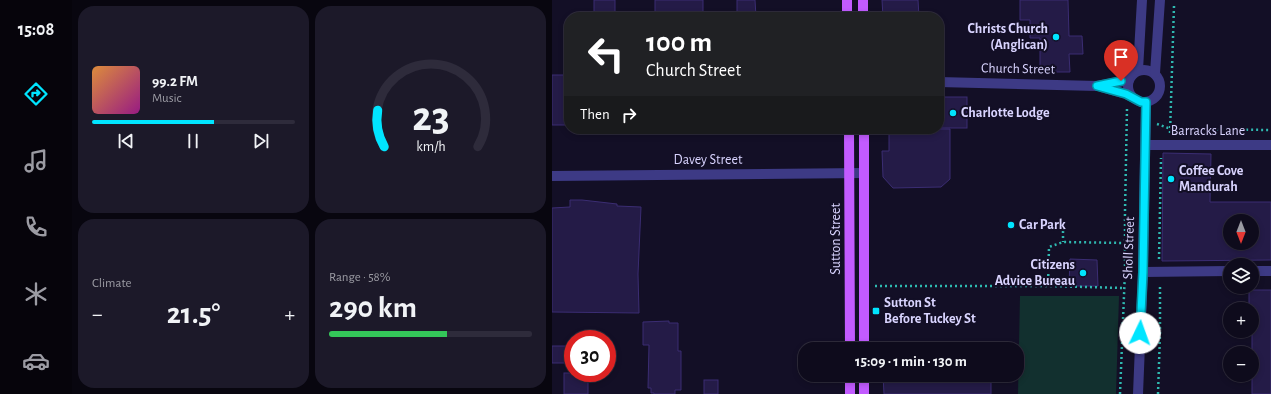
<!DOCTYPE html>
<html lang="en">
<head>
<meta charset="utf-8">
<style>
  body { margin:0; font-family:"Alegreya Sans",sans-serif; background:#1c1929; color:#f1f3f6; height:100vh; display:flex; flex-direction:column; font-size:15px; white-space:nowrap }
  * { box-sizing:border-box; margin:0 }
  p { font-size:13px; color:#9b9ba3 }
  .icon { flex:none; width:22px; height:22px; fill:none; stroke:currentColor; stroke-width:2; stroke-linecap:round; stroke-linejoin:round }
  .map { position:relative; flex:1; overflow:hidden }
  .drawer { display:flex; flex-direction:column; gap:6px; padding:6px; background:#08060f; width:480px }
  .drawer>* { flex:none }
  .guide { position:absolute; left:12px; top:12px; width:380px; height:122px; border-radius:16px; box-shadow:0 2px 6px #0003,0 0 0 1px #2e2b3b; background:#202124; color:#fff; overflow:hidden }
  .needle { width:26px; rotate:180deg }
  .tools { position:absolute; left:671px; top:214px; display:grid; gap:8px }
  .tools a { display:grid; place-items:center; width:36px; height:36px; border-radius:50%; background:#0e0b1c; box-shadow:0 2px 6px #0003,0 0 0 1px #2e2b3b; font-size:20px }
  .speed { position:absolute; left:12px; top:330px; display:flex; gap:8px; font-size:20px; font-weight:700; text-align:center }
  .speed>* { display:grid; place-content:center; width:52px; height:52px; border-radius:50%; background:#0e0b1c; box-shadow:0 2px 6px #0003,0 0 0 1px #2e2b3b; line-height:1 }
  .speed .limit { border:6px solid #d22; background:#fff; color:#111 }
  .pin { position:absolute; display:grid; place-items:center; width:34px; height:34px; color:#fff; margin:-41px -17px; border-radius:50% 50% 50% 0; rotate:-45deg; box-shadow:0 0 4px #0007 }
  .pin .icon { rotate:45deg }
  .me { position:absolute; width:44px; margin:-22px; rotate:3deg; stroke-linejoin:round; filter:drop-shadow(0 0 3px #0008) }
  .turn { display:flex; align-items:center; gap:14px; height:84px; padding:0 16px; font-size:18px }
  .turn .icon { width:52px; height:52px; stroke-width:2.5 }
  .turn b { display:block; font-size:28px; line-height:34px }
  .then { display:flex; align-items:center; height:38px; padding:0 16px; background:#0003; gap:8px; font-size:15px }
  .big { font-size:30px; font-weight:700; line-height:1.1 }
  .drawer .card { flex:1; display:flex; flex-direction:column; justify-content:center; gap:6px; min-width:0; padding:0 14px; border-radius:16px; background:#1c1929 }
  .drawer .dial { align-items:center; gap:0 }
  .dial svg { height:104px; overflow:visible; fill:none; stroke:#2e2b3b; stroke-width:7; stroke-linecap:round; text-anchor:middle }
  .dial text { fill:#f1f3f6; stroke:none }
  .song { display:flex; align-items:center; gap:12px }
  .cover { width:48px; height:48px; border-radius:6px; background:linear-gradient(135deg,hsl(30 70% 55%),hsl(310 70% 35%)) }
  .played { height:4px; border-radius:2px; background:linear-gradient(90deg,#00e5ff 60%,#2e2b3b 60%) }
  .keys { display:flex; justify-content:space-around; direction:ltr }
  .heat { display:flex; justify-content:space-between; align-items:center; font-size:22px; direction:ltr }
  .charge { height:6px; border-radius:3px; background:linear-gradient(90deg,#34c759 58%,#2e2b3b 0) }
  .drawer .tiles { flex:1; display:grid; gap:6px; grid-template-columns:repeat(2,1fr) }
  .trip { position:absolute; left:246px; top:342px; width:226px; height:40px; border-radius:16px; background:#0e0b1c; box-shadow:0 2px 6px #0003,0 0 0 1px #2e2b3b; font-weight:700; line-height:40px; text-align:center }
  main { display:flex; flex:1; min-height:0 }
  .tabs { display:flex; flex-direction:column; width:72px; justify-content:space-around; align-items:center; background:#06040b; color:#9b9ba3 }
  .tabs .icon { width:28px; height:28px }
  .tabs .current { color:#00e5ff }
  .tabs b { font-size:18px; color:#f1f3f6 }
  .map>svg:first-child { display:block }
  .green { fill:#12302f }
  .building { fill:#241b47; stroke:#3b2d73; fill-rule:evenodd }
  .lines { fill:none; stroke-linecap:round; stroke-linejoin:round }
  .path { stroke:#2fb8b0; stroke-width:2.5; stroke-dasharray:2 3; stroke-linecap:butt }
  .minor { stroke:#3d3a85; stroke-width:10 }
  .major { stroke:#c25bff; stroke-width:10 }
  .route-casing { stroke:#0095a6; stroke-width:10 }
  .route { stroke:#00e5ff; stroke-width:7 }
  .poi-dot { fill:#00e5ff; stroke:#130f26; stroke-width:1.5 }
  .labels { text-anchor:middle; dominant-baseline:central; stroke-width:4; stroke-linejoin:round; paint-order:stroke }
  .poi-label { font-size:14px; font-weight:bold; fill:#d9d4ff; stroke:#130f26; text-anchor:start }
  .street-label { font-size:14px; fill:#d9d4ff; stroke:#130f26 }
</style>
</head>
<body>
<main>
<nav class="tabs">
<b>15:08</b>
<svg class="icon current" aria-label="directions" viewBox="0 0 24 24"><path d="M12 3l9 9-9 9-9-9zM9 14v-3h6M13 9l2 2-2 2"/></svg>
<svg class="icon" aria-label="music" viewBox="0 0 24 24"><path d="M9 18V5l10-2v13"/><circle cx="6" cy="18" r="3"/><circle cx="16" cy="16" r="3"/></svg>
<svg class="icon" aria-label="phone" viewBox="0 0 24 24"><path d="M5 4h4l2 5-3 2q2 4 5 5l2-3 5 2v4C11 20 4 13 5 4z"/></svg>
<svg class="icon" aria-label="climate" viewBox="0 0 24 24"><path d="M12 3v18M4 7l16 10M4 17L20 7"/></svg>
<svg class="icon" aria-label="car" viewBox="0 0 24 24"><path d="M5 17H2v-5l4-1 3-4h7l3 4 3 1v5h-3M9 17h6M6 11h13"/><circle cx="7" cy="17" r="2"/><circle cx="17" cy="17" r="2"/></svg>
</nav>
<section class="drawer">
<div class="tiles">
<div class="card">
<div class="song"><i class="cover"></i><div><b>99.2 FM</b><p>Music</p></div></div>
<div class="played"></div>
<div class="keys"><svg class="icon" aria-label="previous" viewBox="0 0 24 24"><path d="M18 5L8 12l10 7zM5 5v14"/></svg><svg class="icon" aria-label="pause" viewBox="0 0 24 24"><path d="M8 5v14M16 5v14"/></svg><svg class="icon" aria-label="next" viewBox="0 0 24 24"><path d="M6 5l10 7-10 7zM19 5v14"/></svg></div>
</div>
<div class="card dial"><svg viewBox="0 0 100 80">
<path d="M14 69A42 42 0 1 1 86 69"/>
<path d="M14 69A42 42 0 0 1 9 41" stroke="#00e5ff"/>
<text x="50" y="56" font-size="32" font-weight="700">23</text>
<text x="50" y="72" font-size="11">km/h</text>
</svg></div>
<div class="card"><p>Climate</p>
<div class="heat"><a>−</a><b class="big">21.5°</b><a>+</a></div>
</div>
<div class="card"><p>Range · 58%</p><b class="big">290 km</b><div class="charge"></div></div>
</div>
</section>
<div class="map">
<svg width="719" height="394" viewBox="0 0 719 394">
  <rect width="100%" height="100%" fill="#130f26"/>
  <path class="green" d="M468 296H567L564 394H466Z"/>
  <g class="building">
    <rect x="42" y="0" width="21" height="17"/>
    <rect x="103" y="0" width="48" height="17"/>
    <path d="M185 0H203L204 17H185Z"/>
    <path d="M330 0H366L367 17H331Z"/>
    <path d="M468 0H516L517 36H530L531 54H517L518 72H488V38H478V20H468Z"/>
    <rect x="0" y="75" width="17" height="50"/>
    <rect x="387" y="97" width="28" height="31"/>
    <path d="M337 129H398V179L389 187 341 188 331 177 330 151H337Z"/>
    <path d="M611 153 659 154 658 202H719V260L610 261ZM678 221H700V243H678Z"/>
    <path d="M18 200H30L65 204V206L89 207 86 274 87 313 0 312V208L18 207Z"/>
    <path d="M518 259 545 260 546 286H517Z"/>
    <path d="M697 290H719V394H700V309H697Z"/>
    <path d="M117 321V323H126V351H129V390H123V394H102V393H99V388H96L97 345H91V322Z"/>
    <rect x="0" y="346" width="21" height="17"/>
    <rect x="12" y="373" width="24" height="21"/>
    <path d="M331 375H439V394H332Z"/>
    <rect x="152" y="380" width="14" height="14"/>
  </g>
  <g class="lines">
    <g class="path">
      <path d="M605 124 619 129 719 130"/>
      <path d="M618 133 622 6"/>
      <path d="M511 221V242"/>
      <path d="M607 259 609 158"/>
      <path d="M573 271V212L575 108"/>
      <path d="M323 286H496L572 288"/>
      <path d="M496 286 497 247 511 242 573 243"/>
      <path d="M568 394 573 271H579"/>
      <path d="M606 394 608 334V284"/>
    </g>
    <g class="minor">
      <circle cx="592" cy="86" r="16"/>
      <path d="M586 70 590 0"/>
      <path d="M603 73 608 0"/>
      <path d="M387 82 545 86 577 80"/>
      <path d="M549 87 574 94 580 97"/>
      <path d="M594 145H719"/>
      <path d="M0 176 312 173"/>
      <path d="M700 271H719"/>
      <path d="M591 272 678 271"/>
      <path d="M586 394 591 272 594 102"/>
    </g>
    <g class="major">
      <path d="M295 0V17"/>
      <path d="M311 0V17"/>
      <path d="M297 129 298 349"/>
      <path d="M312 129V349"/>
      <path d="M298 375V394"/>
      <path d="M312 375V394"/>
    </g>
  </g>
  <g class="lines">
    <g class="route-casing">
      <path id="route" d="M569 81 545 86 574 94 589 102H594L591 272 588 333"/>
    </g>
    <use href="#route" class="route"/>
  </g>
  <g class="poi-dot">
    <circle cx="504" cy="37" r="4"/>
    <circle cx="401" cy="113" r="4"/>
    <circle cx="619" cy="179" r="4"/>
    <circle cx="459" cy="225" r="4"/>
    <circle cx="531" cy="273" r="4"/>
    <rect x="320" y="307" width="8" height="8" rx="2"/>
  </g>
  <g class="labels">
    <g class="poi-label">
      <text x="496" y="29" text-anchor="end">Christs Church<tspan x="496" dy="16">(Anglican)</tspan></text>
      <text x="409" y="113">Charlotte Lodge</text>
      <text x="627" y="171">Coffee Cove<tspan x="627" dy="16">Mandurah</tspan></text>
      <text x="467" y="225">Car Park</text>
      <text x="523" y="265" text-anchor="end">Citizens<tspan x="523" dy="16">Advice Bureau</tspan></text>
      <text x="332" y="303">Sutton St<tspan x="332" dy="16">Before Tuckey St</tspan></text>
    </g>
    <g class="street-label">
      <text transform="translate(466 69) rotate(1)">Church Street</text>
      <text x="656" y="131">Barracks Lane</text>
      <text x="156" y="160">Davey Street</text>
      <text transform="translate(284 239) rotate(-90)">Sutton Street</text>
      <text transform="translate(577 248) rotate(-88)">Sholl Street</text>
    </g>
  </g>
</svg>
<div class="tools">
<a><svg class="needle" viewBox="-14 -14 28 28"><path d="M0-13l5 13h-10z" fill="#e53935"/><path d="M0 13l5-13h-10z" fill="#9b9ba3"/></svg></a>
<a><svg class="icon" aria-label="layers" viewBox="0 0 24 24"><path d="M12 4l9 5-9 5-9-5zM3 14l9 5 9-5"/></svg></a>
<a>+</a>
<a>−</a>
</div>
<div class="speed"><div class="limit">30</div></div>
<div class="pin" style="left:569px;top:81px;background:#d93025"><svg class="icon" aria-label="arrive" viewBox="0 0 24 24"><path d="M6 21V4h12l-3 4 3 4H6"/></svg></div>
<svg class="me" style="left:588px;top:333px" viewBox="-20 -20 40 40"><circle r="19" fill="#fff"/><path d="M0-13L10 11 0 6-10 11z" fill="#00e5ff"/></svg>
<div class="trip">15:09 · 1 min · 130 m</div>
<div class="guide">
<div class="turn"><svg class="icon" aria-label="left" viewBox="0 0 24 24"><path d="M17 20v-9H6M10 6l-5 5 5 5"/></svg><div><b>100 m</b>Church Street</div></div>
<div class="then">Then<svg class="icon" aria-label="right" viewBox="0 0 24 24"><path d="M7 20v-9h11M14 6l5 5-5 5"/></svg></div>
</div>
</div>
</main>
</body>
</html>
